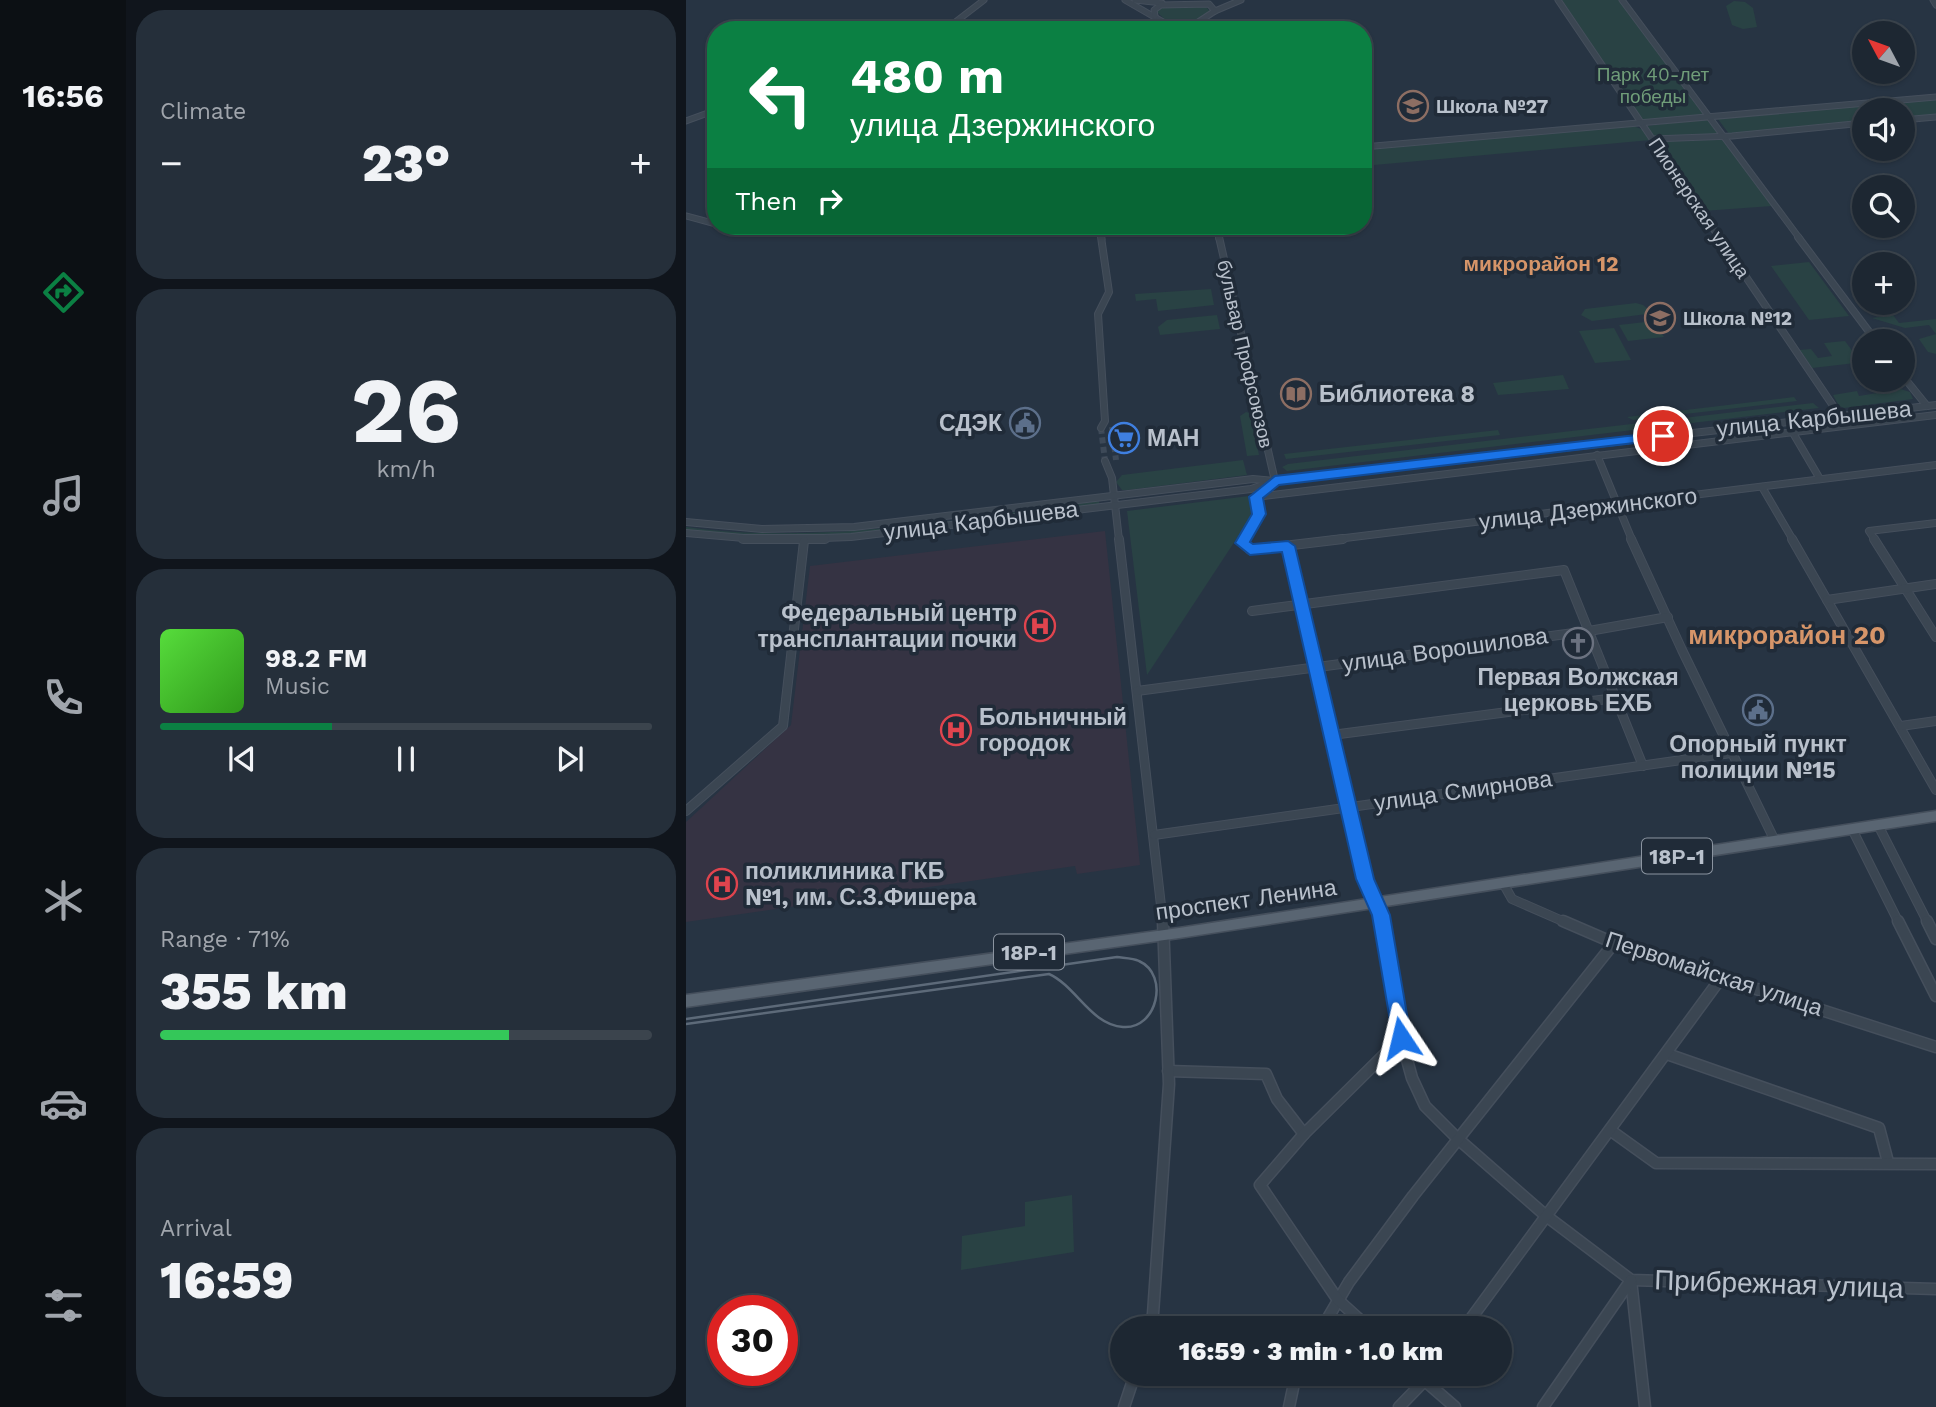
<!DOCTYPE html>
<html lang="en">
<head>
<meta charset="utf-8">
<style>
  body { margin:0; font-family:"Work Sans",sans-serif; background:#252f3a; color:#f1f3f6; height:100vh; display:flex; flex-direction:column; font-size:26px; white-space:nowrap }
  * { box-sizing:border-box; margin:0 }
  p { font-size:23px; color:#a0a5ac }
  .icon { flex:none; width:38px; height:38px; fill:none; stroke:currentColor; stroke-width:2; stroke-linecap:round; stroke-linejoin:round }
  .map { position:relative; flex:1; overflow:hidden }
  .sheet { display:flex; flex-direction:column; gap:10px; padding:10px; background:#10151c; width:560px }
  .sheet>* { flex:none }
  .top-card { position:absolute; left:21px; top:21px; width:665px; height:214px; border-radius:28px; box-shadow:0 2px 5px #0004,0 0 0 2px #3b444d; background:#0b8043; color:#fff; overflow:hidden }
  .needle { width:46px; rotate:311deg }
  .tools { position:absolute; left:1166px; top:21px; display:grid; gap:14px }
  .tools a { display:grid; place-items:center; width:63px; height:63px; border-radius:50%; background:#1d2732; box-shadow:0 2px 5px #0004,0 0 0 2px #3b444d; font-size:35px }
  .speed { position:absolute; left:21px; top:1295px; display:flex; gap:14px; font-size:35px; font-weight:700; text-align:center }
  .speed>* { display:grid; place-content:center; width:91px; height:91px; border-radius:50%; background:#1d2732; box-shadow:0 2px 5px #0004,0 0 0 2px #3b444d; line-height:1 }
  .speed .limit { border:10px solid #d22; background:#fff; color:#111 }
  .pin { position:absolute; display:grid; place-items:center; width:60px; height:60px; color:#fff; margin:-30px; border:4px solid #fff; border-radius:50%; box-shadow:0 2px 7px #0007 }
  .me { position:absolute; width:77px; margin:-38px; rotate:350deg; stroke-linejoin:round; filter:drop-shadow(0 0 5px #0008) }
  .turn { display:flex; align-items:center; gap:24px; height:147px; padding:0 28px; font-size:32px }
  .turn .icon { width:91px; height:91px; stroke-width:2.5 }
  .turn b { display:block; font-size:49px; line-height:60px }
  .then { display:flex; align-items:center; height:66px; padding:0 28px; background:#0003; gap:14px; font-size:26px }
  .big { font-size:52px; font-weight:800; line-height:1.1 }
  .sheet .tile { flex:1; display:flex; flex-direction:column; justify-content:center; gap:10px; min-width:0; padding:0 24px; border-radius:28px; background:#252f3a }
  .sheet .dial { align-items:center; gap:0 }
  .dial b { font-size:91px; line-height:1 }
  .song { display:flex; align-items:center; gap:21px }
  .cover { width:84px; height:84px; border-radius:10px; background:linear-gradient(135deg,hsl(110 70% 55%),hsl(110 70% 35%)) }
  .played { height:7px; border-radius:4px; background:linear-gradient(90deg,#0b8043 35%,#3b444d 35%) }
  .keys { display:flex; justify-content:space-around; direction:ltr }
  .heat { display:flex; justify-content:space-between; align-items:center; font-size:38px; direction:ltr }
  .charge { height:10px; border-radius:5px; background:linear-gradient(90deg,#34c759 71%,#3b444d 0) }
  .trip { position:absolute; left:424px; top:1316px; width:402px; height:70px; border-radius:35px; background:#1d2732; box-shadow:0 2px 5px #0004,0 0 0 2px #3b444d; font-weight:800; line-height:70px; text-align:center }
  main { display:flex; flex:1; min-height:0 }
  .tabs { display:flex; flex-direction:column; width:126px; justify-content:space-around; align-items:center; background:#0c1014; color:#a0a5ac }
  .tabs .icon { width:49px; height:49px }
  .tabs .current { color:#0b8043 }
  .tabs b { font-size:32px; color:#f1f3f6 }
  .map>svg:first-child { display:block }
  .medical { fill:#353343 }
  .green { fill:#294244 }
  .lines { fill:none; stroke-linecap:round; stroke-linejoin:round }
  .minor-tunnel { stroke:#3d4958; stroke-width:6; stroke-dasharray:6 3.5; stroke-linecap:butt }
  .minor-far3-casing { stroke:#454f5c; stroke-width:7 }
  .minor-far2-casing { stroke:#454f5c; stroke-width:8 }
  .minor-far1-casing { stroke:#454f5c; stroke-width:10 }
  .minor-casing { stroke:#454f5c; stroke-width:13 }
  .major-casing { stroke:#454f5c; stroke-width:3 }
  .minor-far3 { stroke:#3b4652; stroke-width:5 }
  .minor-far2 { stroke:#3b4652; stroke-width:6 }
  .minor-far1 { stroke:#3b4652; stroke-width:8 }
  .minor { stroke:#3b4652; stroke-width:10 }
  .major { fill:#596572; fill-rule:evenodd }
  .tram { stroke:#5d6a79; stroke-width:2.5 }
  .route { fill:#1a73e8; stroke:#114b97; stroke-width:2 }
  .labels { text-anchor:middle; dominant-baseline:central; stroke-width:7; stroke-linejoin:round; paint-order:stroke }
  .far-park-label { font-size:19px; fill:#709d79; stroke:#202b38 }
  .far-poi-label { font-size:19px; font-weight:bold; fill:#b9c1cc; stroke:#202b38; text-anchor:start }
  .far-street-label { font-size:19px; fill:#b9c1cc; stroke:#202b38 }
  .far-quarter-label { font-size:21px; font-weight:bold; fill:#d69569; stroke:#202b38 }
  .shield { fill:#202b38; stroke:#8b94a0; stroke-width:2 }
  .shield-label { font-size:21px; font-weight:bold; fill:#b9c1cc }
  .poi-label { font-size:23px; font-weight:bold; fill:#b9c1cc; stroke:#202b38; text-anchor:start }
  .street-label { font-size:23px; fill:#b9c1cc; stroke:#202b38 }
  .quarter-label { font-size:26px; font-weight:bold; fill:#d69569; stroke:#202b38 }
  .near-street-label { font-size:28px; fill:#b9c1cc; stroke:#202b38 }
</style>
</head>
<body>
<main>
<nav class="tabs">
<b>16:56</b>
<svg class="icon current" aria-label="directions" viewBox="0 0 24 24"><path d="M12 3l9 9-9 9-9-9zM9 14v-3h6M13 9l2 2-2 2"/></svg>
<svg class="icon" aria-label="music" viewBox="0 0 24 24"><path d="M9 18V5l10-2v13"/><circle cx="6" cy="18" r="3"/><circle cx="16" cy="16" r="3"/></svg>
<svg class="icon" aria-label="phone" viewBox="0 0 24 24"><path d="M5 4h4l2 5-3 2q2 4 5 5l2-3 5 2v4C11 20 4 13 5 4z"/></svg>
<svg class="icon" aria-label="climate" viewBox="0 0 24 24"><path d="M12 3v18M4 7l16 10M4 17L20 7"/></svg>
<svg class="icon" aria-label="car" viewBox="0 0 24 24"><path d="M5 17H2v-5l4-1 3-4h7l3 4 3 1v5h-3M9 17h6M6 11h13"/><circle cx="7" cy="17" r="2"/><circle cx="17" cy="17" r="2"/></svg>
<svg class="icon" aria-label="filters" viewBox="0 0 24 24"><path d="M4 7h16M4 17h16"/><circle cx="9" cy="7" r="2"/><circle cx="15" cy="17" r="2"/></svg>
</nav>
<section class="sheet">
<div class="tile"><p>Climate</p>
<div class="heat"><a>−</a><b class="big">23°</b><a>+</a></div>
</div>
<div class="tile dial"><b>26</b><p>km/h</p></div>
<div class="tile">
<div class="song"><i class="cover"></i><div><b>98.2 FM</b><p>Music</p></div></div>
<div class="played"></div>
<div class="keys"><svg class="icon" aria-label="previous" viewBox="0 0 24 24"><path d="M18 5L8 12l10 7zM5 5v14"/></svg><svg class="icon" aria-label="pause" viewBox="0 0 24 24"><path d="M8 5v14M16 5v14"/></svg><svg class="icon" aria-label="next" viewBox="0 0 24 24"><path d="M6 5l10 7-10 7zM19 5v14"/></svg></div>
</div>
<div class="tile"><p>Range · 71%</p><b class="big">355 km</b><div class="charge"></div></div>
<div class="tile"><p>Arrival</p><b class="big">16:59</b></div>
</section>
<div class="map">
<svg width="1250" height="1407" viewBox="0 0 1250 1407">
  <rect width="100%" height="100%" fill="#273443"/>
  <path class="medical" d="M419 531 454 865 391 874 389 866 0 922V822L105 725 124 566Z"/>
  <g class="green">
    <path d="M876 0H933L1018 115 958 122Z"/>
    <path d="M1048 1 1059 2 1067 8 1071 27 1057 29 1046 25 1040 6Z"/>
    <path d="M479 6H519L524 11C498 30 495 36 470 11Z"/>
    <path d="M1250 99V115L1216 118V110H1178V121L1043 134 1032 119Z"/>
    <path d="M1018 119 1023 121 1086 206 1017 211 960 126Z"/>
    <path d="M947 126 958 130 965 140 677 166V149Z"/>
    <path d="M1123 262 1163 316 1123 320 1085 266Z"/>
    <path d="M525 289 528 305 472 311 470 299 450 301 449 294Z"/>
    <path d="M950 303 957 305 963 310 961 314 906 321 895 315 899 309Z"/>
    <path d="M531 315 534 329 474 335 472 327 481 320Z"/>
    <path d="M1207 315 1213 323 1250 319V354L1242 352 1233 339 1250 334 1243 325 1219 328 1186 318Z"/>
    <path d="M968 321 978 337 942 341 933 325Z"/>
    <path d="M928 328 945 360 909 363 893 331Z"/>
    <path d="M1159 341 1167 352 1178 350V362L1126 368 1113 350 1125 349 1132 358 1146 356 1138 343Z"/>
    <path d="M877 375 883 389 812 395 807 383Z"/>
    <path d="M1208 387 1224 392 1227 399 1158 408 1153 406 1147 395 1171 391 1173 396 1191 393V389Z"/>
    <path d="M1108 397 1111 401 947 420 941 417Z"/>
    <path d="M1127 403 1133 408 601 471 596 467 602 464Z"/>
    <path d="M560 412 564 413 573 455 561 456 554 416Z"/>
    <path d="M812 430 814 435 600 459 598 454Z"/>
    <path d="M557 460 561 475 442 490H436L430 482 436 475Z"/>
    <path d="M563 496 566 515 461 675 441 511Z"/>
    <path d="M413 501V504C277 521 138 549 0 530V527C138 546 276 518 413 501Z"/>
    <path d="M386 1195 388 1252 275 1270 276 1236 339 1226V1202Z"/>
  </g>
  <g class="lines">
    <g class="minor-tunnel">
      <path d="M426 427 430 460"/>
      <path d="M415 428 419 461"/>
    </g>
    <g class="minor-far3-casing">
      <g id="minor-far3">
        <path d="M439 0 491 30"/>
        <path d="M449 0 476 3"/>
        <path d="M872 0 1034 239"/>
        <path d="M936 0 1114 239"/>
        <path d="M1247 0 1250 5"/>
        <path d="M469 16 468 10 475 5 523 4 529 11"/>
        <path d="M259 30 298 0"/>
        <path d="M500 30 529 11 555 0"/>
        <path d="M1216 120 1250 117"/>
        <path d="M0 121 30 110"/>
        <path d="M967 139 1046 136 1178 123"/>
        <path d="M677 147 1250 97"/>
        <path d="M0 216 30 224"/>
        <path d="M39 226 70 230 120 226"/>
        <path d="M414 226 416 239"/>
        <path d="M530 226 533 239"/>
      </g>
    </g>
    <g class="minor-far2-casing">
      <g id="minor-far2">
        <path d="M533 237 589 481"/>
        <path d="M1033 237 1154 416"/>
        <path d="M1112 237 1190 341"/>
        <path d="M1216 375 1241 406"/>
        <path d="M415 428 419 421 412 314 423 292 415 237"/>
        <path d="M1107 433 1134 479"/>
        <path d="M911 455 946 540"/>
        <path d="M419 461 426 478 433 540"/>
        <path d="M1076 487 1107 540"/>
        <path d="M570 497 1250 415"/>
        <path d="M0 522 76 529 168 527 567 479 589 481"/>
        <path d="M0 533 82 540 165 537 565 489 589 481 1250 405"/>
        <path d="M558 540 573 514 570 497"/>
        <path d="M643 540 1250 465"/>
        <path d="M1189 540 1183 531 1250 523"/>
      </g>
    </g>
    <g class="minor-far1-casing">
      <g id="minor-far1">
        <path d="M57 539H139"/>
        <path d="M433 539 477 923"/>
        <path d="M559 539 556 543 564 550 657 539"/>
        <path d="M945 539 996 650 1089 841"/>
        <path d="M1106 539 1250 790"/>
        <path d="M1188 539 1250 637"/>
        <path d="M602 546 679 879 696 923"/>
        <path d="M1141 600 1250 584"/>
        <path d="M566 611 878 570 957 766"/>
        <path d="M451 691 903 631 982 617"/>
        <path d="M1215 726 1250 721"/>
        <path d="M646 735 929 698"/>
        <path d="M0 811 97 726 118 541"/>
        <path d="M1192 825 1242 923"/>
        <path d="M1166 829 1213 923"/>
        <path d="M468 835 1045 753"/>
        <path d="M817 883 826 899 881 923"/>
      </g>
    </g>
    <g class="minor-casing">
      <g id="minor">
        <path d="M696 921 715 1038 726 1078 739 1106 771 1138 859 1215 945 1280 1250 1289"/>
        <path d="M877 921 928 943 1250 1047"/>
        <path d="M1212 921 1250 996"/>
        <path d="M1241 921 1250 939"/>
        <path d="M981 1054 1193 1128 1202 1162"/>
        <path d="M482 1071 580 1074 591 1099 618 1134"/>
        <path d="M924 1130 970 1163 1250 1164"/>
        <path d="M945 1280 959 1407"/>
        <path d="M463 1328 467 1314 483 1084 477 921"/>
        <path d="M636 1328 663 1282 727 1196 928 943"/>
        <path d="M683 1328 652 1300 574 1185 618 1134 715 1038"/>
        <path d="M778 1328 1035 978"/>
        <path d="M731 1374 769 1407"/>
        <path d="M438 1407 449 1374"/>
        <path d="M603 1407 610 1374"/>
        <path d="M713 1407 745 1374"/>
        <path d="M857 1407 945 1280"/>
      </g>
    </g>
    <g class="major-casing">
      <path id="major" d="M1250 811V821L493 938 0 1007V995L493 928Z"/>
    </g>
    <use href="#minor-far3" class="minor-far3"/>
    <use href="#minor-far2" class="minor-far2"/>
    <use href="#minor-far1" class="minor-far1"/>
    <use href="#minor" class="minor"/>
    <use href="#major" class="major"/>
    <path class="tram" d="M0 1019 431 957C437 958 447 958 453 961 484 975 471 1030 437 1027 405 1025 390 986 363 974L0 1024"/>
  </g>
  <path class="route" d="M977 432 982 433V439L593 485 577 498 580 514 564 542 567 544 602 541 609 546 688 879 704 915 725 1038 722 1044 715 1047 708 1044 686 915 670 879 596 552 564 555 549 543 566 514 563 497 589 476Z"/>
  <defs>
    <g id="school-ring" transform="scale(1.575)"><circle r="9.5" fill="#202b38" stroke="#8d6e63" stroke-width="1.5"/><path d="M0-5L7-2L0 1L-7-2ZM-4 1L0 2.5L4 1V4Q0 6-4 4Z" fill="#8d6e63"/></g>
    <g id="library-ring" transform="scale(1.575)"><circle r="9.5" fill="#202b38" stroke="#8d6e63" stroke-width="1.5"/><path d="M-6-4Q-3-5.5-.7-3.5V5Q-3 3-6 4ZM6-4Q3-5.5 .7-3.5V5Q3 3 6 4Z" fill="#8d6e63"/></g>
    <g id="civic-ring" transform="scale(1.575)"><circle r="9.5" fill="#202b38" stroke="#5c6f8a" stroke-width="1.5"/><path d="M-.6-6.5H3V-4.5H.6V-3L4-1V1h2V6H-6V1h2V-1L-.6-3ZM-1.2 2.5V6h2.4V2.5Z" fill="#5c6f8a"/></g>
    <g id="supermarket-ring" transform="scale(1.575)"><circle r="9.5" fill="#202b38" stroke="#3f7fe0" stroke-width="1.5"/><path d="M-6-5.5h2.5l.6 2H6L4.5 2H-2.5L-4.4-4H-6ZM-1.5 3.2a1.3 1.3 0 1 0 .1 0ZM3 3.2a1.3 1.3 0 1 0 .1 0Z" fill="#3f7fe0"/></g>
    <g id="hospital-ring" transform="scale(1.575)"><circle r="9.5" fill="#202b38" stroke="#e0444e" stroke-width="1.5"/><path d="M-5-5h3v3.5h4V-5h3V5h-3V1.5h-4V5h-3Z" fill="#e0444e"/></g>
    <g id="church-ring" transform="scale(1.575)"><circle r="9.5" fill="#202b38" stroke="#6b7280" stroke-width="1.5"/><path d="M-1.2-6h2.4v3.5h3.3v2.4h-3.3V6h-2.4V-.1h-3.3v-2.4h3.3Z" fill="#6b7280"/></g>
  </defs>
  <g fill-rule="evenodd">
    <use href="#school-ring" x="727" y="106"/>
    <use href="#school-ring" x="974" y="318"/>
    <use href="#library-ring" x="610" y="394"/>
    <use href="#civic-ring" x="339" y="423"/>
    <use href="#supermarket-ring" x="438" y="438"/>
    <use href="#hospital-ring" x="354" y="626"/>
    <use href="#church-ring" x="892" y="643"/>
    <use href="#civic-ring" x="1072" y="710"/>
    <use href="#hospital-ring" x="270" y="730"/>
    <use href="#hospital-ring" x="36" y="884"/>
  </g>
  <g class="labels">
    <g class="far-park-label">
      <text x="967" y="74">Парк 40-лет<tspan x="967" dy="22">победы</tspan></text>
    </g>
    <g class="far-poi-label">
      <text x="750" y="106">Школа №27</text>
      <text x="997" y="318">Школа №12</text>
    </g>
    <g class="far-street-label">
      <text transform="translate(1013 208) rotate(56)">Пионерская улица</text>
      <text transform="translate(559 354) rotate(77)">бульвар Профсоюзов</text>
    </g>
    <g class="far-quarter-label">
      <text x="855" y="263">микрорайон 12</text>
    </g>
    <g class="shield">
      <rect x="956" y="838.5" width="70" height="35" rx="5"/>
      <rect x="308" y="934.5" width="70" height="35" rx="5"/>
    </g>
    <g class="shield-label">
      <text x="991" y="856">18Р-1</text>
      <text x="343" y="952">18Р-1</text>
    </g>
    <g class="poi-label">
      <text x="633" y="394">Библиотека 8</text>
      <text x="316" y="423" text-anchor="end">СДЭК</text>
      <text x="461" y="438">МАН</text>
      <text x="331" y="613" text-anchor="end">Федеральный центр<tspan x="331" dy="26">трансплантации почки</tspan></text>
      <text x="892" y="677" text-anchor="middle">Первая Волжская<tspan x="892" dy="26">церковь ЕХБ</tspan></text>
      <text x="293" y="717">Больничный<tspan x="293" dy="26">городок</tspan></text>
      <text x="1072" y="744" text-anchor="middle">Опорный пункт<tspan x="1072" dy="26">полиции №15</tspan></text>
      <text x="59" y="871">поликлиника ГКБ<tspan x="59" dy="26">№1, им. С.З.Фишера</tspan></text>
    </g>
    <g class="street-label">
      <text transform="translate(1128 419) rotate(-6)">улица Карбышева</text>
      <text transform="translate(902 509) rotate(-7)">улица Дзержинского</text>
      <text transform="translate(295 521) rotate(-7)">улица Карбышева</text>
      <text transform="translate(759 650) rotate(-8)">улица Ворошилова</text>
      <text transform="translate(777 791) rotate(-8)">улица Смирнова</text>
      <text transform="translate(560 900) rotate(-8)">проспект Ленина</text>
      <text transform="translate(1028 974) rotate(18)">Первомайская улица</text>
    </g>
    <g class="quarter-label">
      <text x="1101" y="635">микрорайон 20</text>
    </g>
    <g class="near-street-label">
      <text transform="translate(1093 1284) rotate(2)">Прибрежная улица</text>
    </g>
  </g>
</svg>
<div class="tools">
<a><svg class="needle" viewBox="-14 -14 28 28"><path d="M0-13l5 13h-10z" fill="#e53935"/><path d="M0 13l5-13h-10z" fill="#a0a5ac"/></svg></a>
<a><svg class="icon" aria-label="sound" viewBox="0 0 24 24"><path d="M4 9h4l5-4v14l-5-4H4zM17 9q2 3 0 6"/></svg></a>
<a><svg class="icon" aria-label="search" viewBox="0 0 24 24"><circle cx="10" cy="10" r="6"/><path d="M15 15l6 6"/></svg></a>
<a>+</a>
<a>−</a>
</div>
<div class="speed"><div class="limit">30</div></div>
<div class="pin" style="left:977px;top:436px;background:#d93025"><svg class="icon" aria-label="arrive" viewBox="0 0 24 24"><path d="M6 21V4h12l-3 4 3 4H6"/></svg></div>
<svg class="me" style="left:715px;top:1038px" viewBox="-20 -20 40 40"><path d="M0-17L14 15 0 8-14 15z" fill="#1a73e8" stroke="#fff" stroke-width="4"/></svg>
<div class="trip">16:59 · 3 min · 1.0 km</div>
<div class="top-card">
<div class="turn"><svg class="icon" aria-label="left" viewBox="0 0 24 24"><path d="M17 20v-9H6M10 6l-5 5 5 5"/></svg><div><b>480 m</b>улица Дзержинского</div></div>
<div class="then">Then<svg class="icon" aria-label="right" viewBox="0 0 24 24"><path d="M7 20v-9h11M14 6l5 5-5 5"/></svg></div>
</div>
</div>
</main>
</body>
</html>
